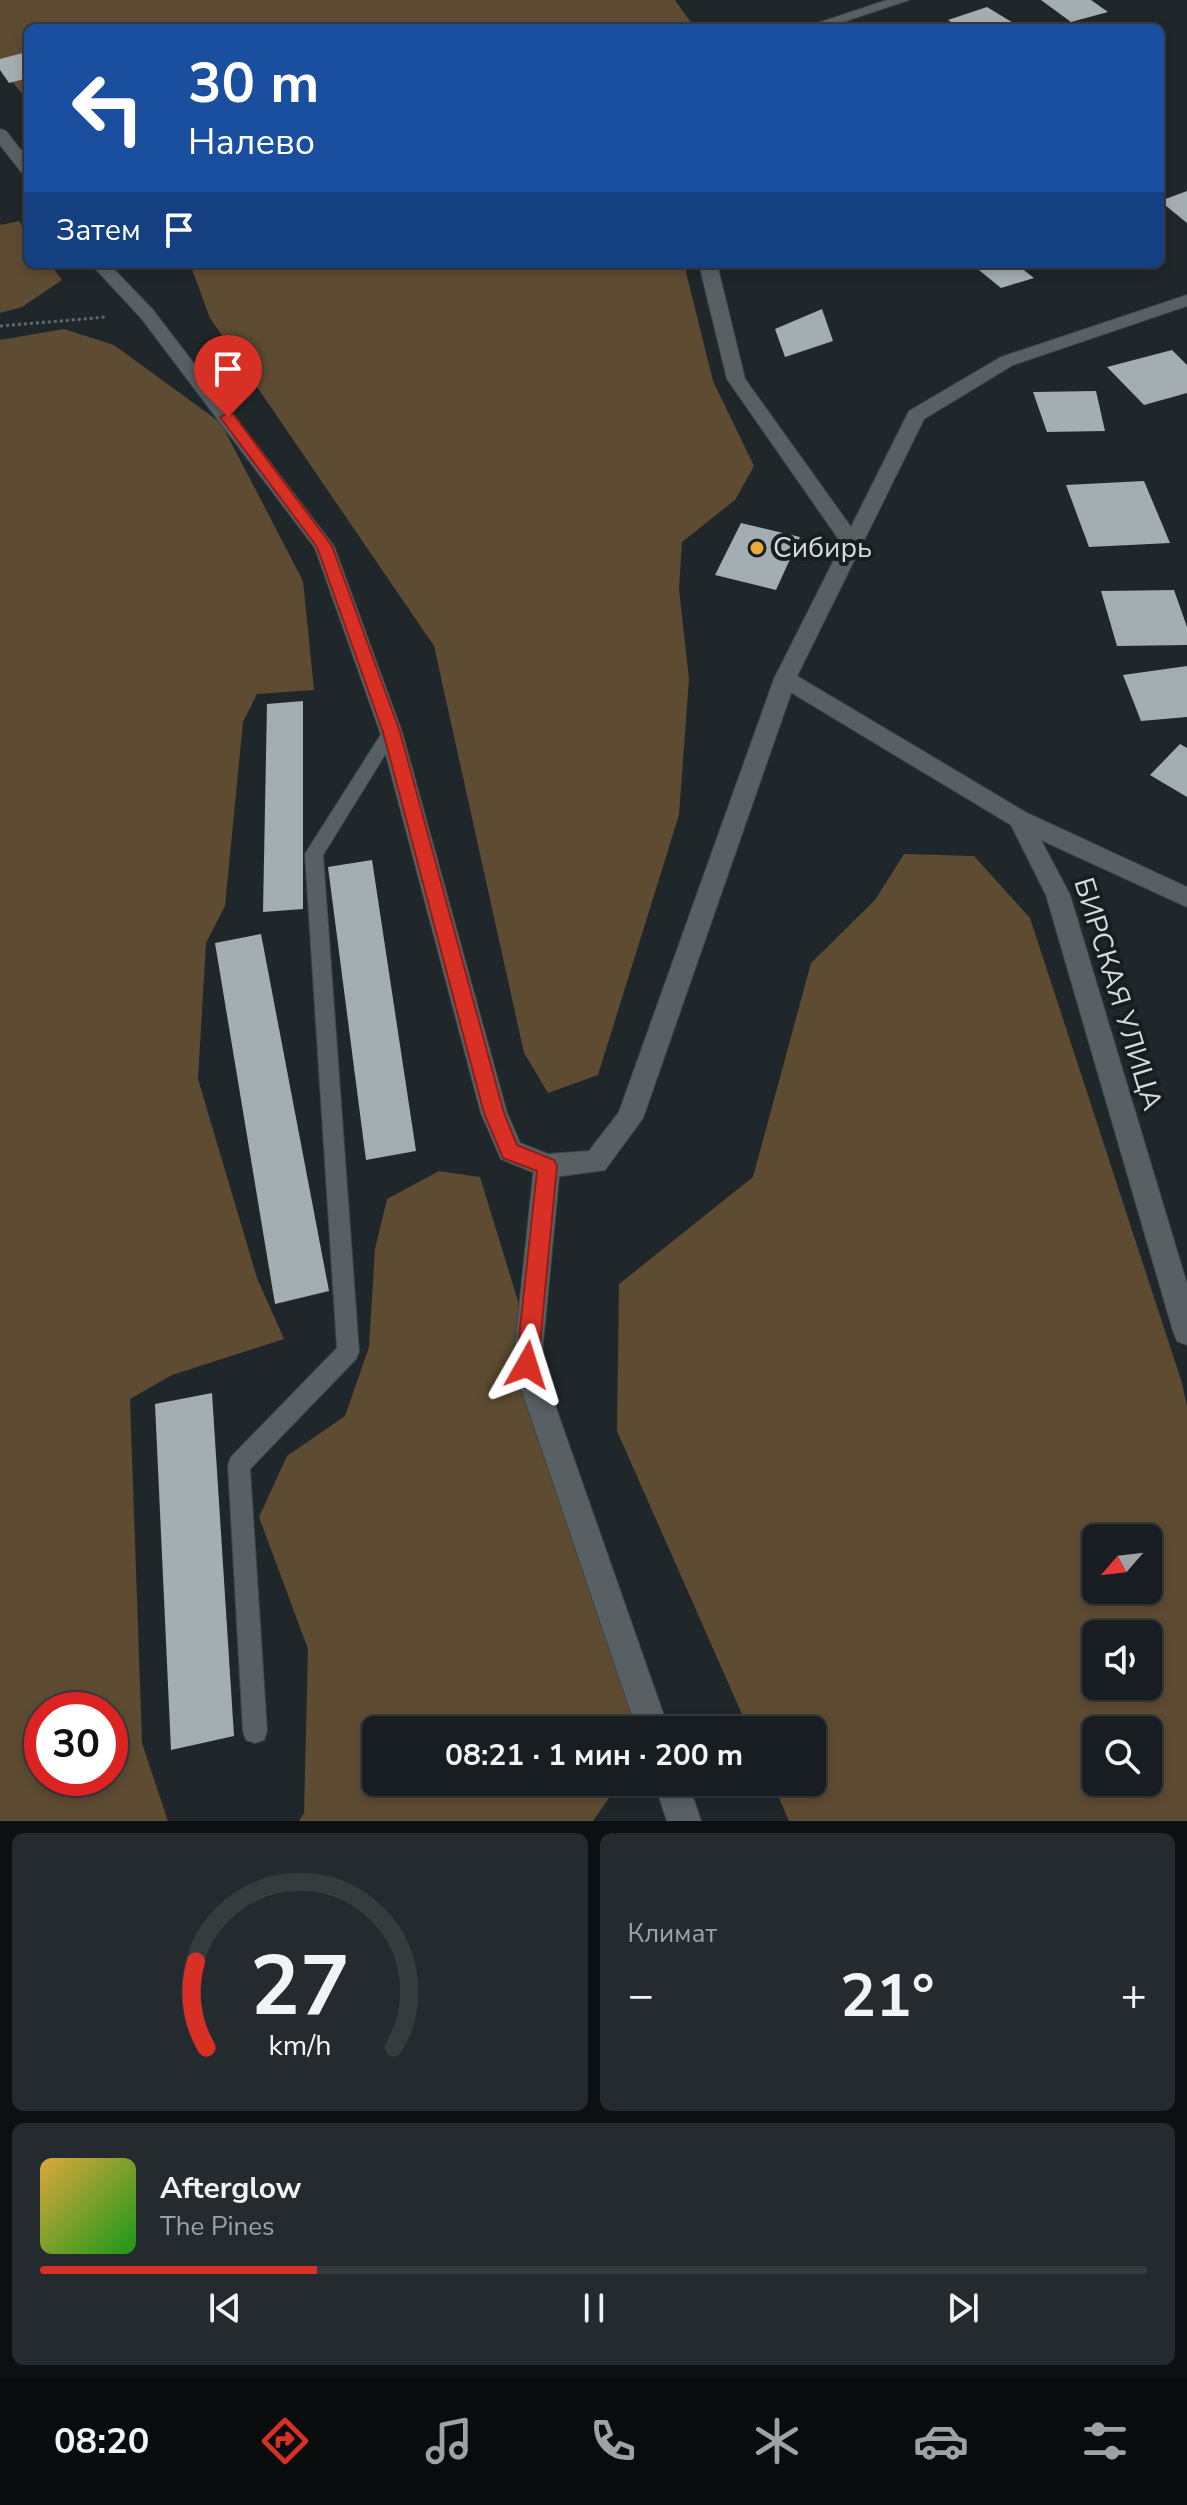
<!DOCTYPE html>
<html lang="ru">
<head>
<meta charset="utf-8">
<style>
  body { margin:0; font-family:"Nunito Sans",sans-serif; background:#242a2d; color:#f1f3f6; height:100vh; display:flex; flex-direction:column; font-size:30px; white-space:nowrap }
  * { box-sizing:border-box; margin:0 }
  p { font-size:26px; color:#9ea2a5 }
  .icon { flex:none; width:44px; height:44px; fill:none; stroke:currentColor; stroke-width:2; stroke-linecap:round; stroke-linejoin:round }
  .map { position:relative; height:1821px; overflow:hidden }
  .details { display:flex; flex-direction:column; gap:12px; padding:12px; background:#0d1012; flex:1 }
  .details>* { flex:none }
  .banner { position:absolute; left:24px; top:24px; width:1140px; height:244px; border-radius:12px; box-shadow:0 4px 12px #0003,0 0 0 2px #363b3e; background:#1a4fa0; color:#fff; overflow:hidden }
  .needle { width:52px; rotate:242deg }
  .fabs { position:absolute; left:1082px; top:1524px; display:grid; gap:16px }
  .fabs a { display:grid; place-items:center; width:80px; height:80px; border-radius:12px; background:#171d20; box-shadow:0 4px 12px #0003,0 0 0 2px #363b3e; font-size:40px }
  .speed { position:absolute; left:24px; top:1692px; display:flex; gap:16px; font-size:40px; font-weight:700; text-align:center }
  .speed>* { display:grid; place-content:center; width:104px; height:104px; border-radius:50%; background:#171d20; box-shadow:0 4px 12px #0003,0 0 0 2px #363b3e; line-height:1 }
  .speed .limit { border:12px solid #d22; background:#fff; color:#111 }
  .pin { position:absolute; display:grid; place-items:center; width:68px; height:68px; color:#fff; margin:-82px -34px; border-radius:50% 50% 50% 0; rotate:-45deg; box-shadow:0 0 8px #0007 }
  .pin .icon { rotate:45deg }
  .me { position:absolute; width:88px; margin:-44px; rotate:6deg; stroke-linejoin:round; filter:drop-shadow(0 0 6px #0008) }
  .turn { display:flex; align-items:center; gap:28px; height:168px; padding:0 32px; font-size:36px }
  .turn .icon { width:104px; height:104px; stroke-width:2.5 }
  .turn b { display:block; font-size:56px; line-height:68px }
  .then { display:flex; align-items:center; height:76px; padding:0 32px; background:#0003; gap:16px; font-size:30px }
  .big { font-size:60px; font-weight:700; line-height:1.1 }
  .details .tile { flex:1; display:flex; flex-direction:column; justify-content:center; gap:12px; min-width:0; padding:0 28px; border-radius:12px; background:#242a2d }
  .details .dial { align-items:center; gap:0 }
  .dial svg { height:208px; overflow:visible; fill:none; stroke:#363b3e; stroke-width:7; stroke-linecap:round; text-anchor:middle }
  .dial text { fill:#f1f3f6; stroke:none }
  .song { display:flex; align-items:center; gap:24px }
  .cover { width:96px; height:96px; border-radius:12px; background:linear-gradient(135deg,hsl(40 70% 55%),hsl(120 70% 35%)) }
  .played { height:8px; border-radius:4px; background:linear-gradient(90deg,#d93025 25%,#363b3e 25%) }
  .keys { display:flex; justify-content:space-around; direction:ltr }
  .heat { display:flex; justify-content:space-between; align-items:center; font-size:44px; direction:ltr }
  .details .tiles { flex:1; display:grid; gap:12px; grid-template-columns:1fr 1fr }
  .tile:last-child { grid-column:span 2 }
  .trip { position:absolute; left:362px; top:1716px; width:464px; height:80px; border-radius:12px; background:#171d20; box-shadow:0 4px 12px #0003,0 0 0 2px #363b3e; font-weight:700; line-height:80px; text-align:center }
  .menu { display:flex; height:128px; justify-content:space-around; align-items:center; background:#090c0d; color:#9ea2a5 }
  .menu .icon { width:56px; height:56px }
  .menu .active { color:#d93025 }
  .menu b { font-size:36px; color:#f1f3f6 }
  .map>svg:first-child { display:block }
  .green { fill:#5d4b32; fill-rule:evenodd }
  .building { fill:#a4adb1 }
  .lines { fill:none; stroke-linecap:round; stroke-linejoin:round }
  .service-casing { stroke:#3e4547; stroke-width:2 }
  .minor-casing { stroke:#3e4547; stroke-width:2 }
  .tertiary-casing { stroke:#3e4547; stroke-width:2 }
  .path { stroke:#61686a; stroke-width:3; stroke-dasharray:3 3; stroke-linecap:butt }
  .service { fill:#586064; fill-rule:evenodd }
  .minor { fill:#586064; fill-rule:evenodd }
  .tertiary { fill:#586064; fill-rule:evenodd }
  .route { fill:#d93025; stroke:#8d1f18; stroke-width:2 }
  .poi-dot { fill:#eca93a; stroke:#161e20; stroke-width:3 }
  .labels { text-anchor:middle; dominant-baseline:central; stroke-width:8; stroke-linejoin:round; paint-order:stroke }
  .poi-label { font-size:28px; fill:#d5dadc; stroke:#161e20; text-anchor:start }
  .street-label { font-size:28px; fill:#d5dadc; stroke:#161e20 }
</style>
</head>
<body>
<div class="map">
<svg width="1187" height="1821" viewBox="0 0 1187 1821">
  <rect width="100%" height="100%" fill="#1f272a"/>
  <g class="green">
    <path d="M0 0H675L695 28H28V100L0 68Z"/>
    <path d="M19 221 28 234V264H50L62 280 22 307 0 313V225Z"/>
    <path d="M190 264H684L713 381 754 466 735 500 682 542 679 589 689 679 679 815 598 1075 548 1093 524 1053 434 646 210 318Z"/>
    <path d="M64 329 114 345 221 423 303 581 314 690 257 694 243 722 225 906 206 943 198 1079 257 1278 284 1339 172 1375 130 1399 142 1743 168 1821H0V340ZM42 1710H110V1778H42Z"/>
    <path d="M904 854 974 856 1030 918 1182 1383 1187 1406V1821H789L772 1782H812V1730H749L617 1431 619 1284 753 1177 811 963 875 900ZM1148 1538V1590H1096V1538ZM1148 1634V1686H1096V1634ZM1148 1730V1782H1096V1730Z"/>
    <path d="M439 1171 480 1177 613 1611 643 1730H376V1782H634L609 1798 593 1821H299L304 1813 308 1649 259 1517 287 1456 345 1416 369 1347 375 1249 387 1199Z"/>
  </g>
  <g class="building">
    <path d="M1041 0H1091L1108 12 1071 22Z"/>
    <path d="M987 7 1015 24 1003 28H961L948 20Z"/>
    <path d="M23 53 28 60V78L9 83 0 70V59Z"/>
    <path d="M1187 191V223L1160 201Z"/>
    <path d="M979 264H1016L1034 278 1001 288 974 266Z"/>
    <path d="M822 309 833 341 785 357 775 329Z"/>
    <path d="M1172 350 1187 365V393L1144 405 1107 367Z"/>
    <path d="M1096 391 1105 431 1047 432 1033 392Z"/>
    <path d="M1144 481 1170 543 1089 547 1066 485Z"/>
    <path d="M741 523 800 537 776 590 715 575Z"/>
    <path d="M1174 590 1187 627V645L1117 646 1101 591Z"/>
    <path d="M1187 666V717L1141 721 1123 675Z"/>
    <path d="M303 701V909L263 912 267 704Z"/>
    <path d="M1180 744 1187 748V797L1150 775Z"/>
    <path d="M372 860 416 1151 366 1160 328 867Z"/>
    <path d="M261 934 329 1291 275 1304 215 943Z"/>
    <path d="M212 1393 234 1736 171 1750 155 1404Z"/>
  </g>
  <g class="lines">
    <g class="service-casing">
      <path id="service" d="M391 726 399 732 323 855 359 1352 356 1359 250 1469 267 1731 264 1740 255 1743 246 1740 243 1731 228 1465 231 1457 337 1348 305 854 385 728Z"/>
    </g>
    <g class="minor-casing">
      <g id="minor">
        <path d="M887 0H909L825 28H803Z"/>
        <path d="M699 264H717L745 379 851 527 909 411 1001 357 1187 295V306L1013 365 924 419 797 676 1027 813 1187 887V907L1041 840 1070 895 1187 1284V1345L1177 1341 1173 1331 1046 895 1011 825 777 684 774 679 842 544 727 379Z"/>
        <path d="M547 1154 556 1158 560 1166 541 1365 669 1730H637L513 1365 534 1166 538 1158Z"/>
        <path d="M654 1782H688L701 1821H667Z"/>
      </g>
    </g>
    <g class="tertiary-casing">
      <g id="tertiary">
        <path d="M0 129 6 131 28 159V175L22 173 0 145Z"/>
        <path d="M91 264H109L153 310 334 546 402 732 507 1113 520 1143 548 1154 589 1151 619 1112 774 679 777 674H793L796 679 643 1118 605 1170 547 1178 501 1159 481 1113 380 732 315 548 141 318Z"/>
      </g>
    </g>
    <path class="path" d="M0 326 106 317"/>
    <use href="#service" class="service"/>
    <use href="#minor" class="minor"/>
    <use href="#tertiary" class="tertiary"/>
  </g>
  <path class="route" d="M228 413 233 414 332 546 400 732 504 1113 517 1145 554 1160 557 1166 538 1365 535 1373 527 1376 519 1373 516 1365 537 1171 503 1158 484 1113 383 732 317 547 223 421 220 417Z"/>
  <circle class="poi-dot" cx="757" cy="548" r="8"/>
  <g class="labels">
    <g class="poi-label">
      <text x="773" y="548">Сибирь</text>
    </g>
    <g class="street-label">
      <text transform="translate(1118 994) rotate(73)">БИРСКАЯ УЛИЦА</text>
    </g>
  </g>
</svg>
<div class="fabs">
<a><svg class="needle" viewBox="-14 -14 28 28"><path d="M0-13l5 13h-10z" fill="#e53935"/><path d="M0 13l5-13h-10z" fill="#9ea2a5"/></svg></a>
<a><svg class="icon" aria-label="sound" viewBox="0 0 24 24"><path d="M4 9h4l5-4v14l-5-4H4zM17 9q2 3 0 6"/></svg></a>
<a><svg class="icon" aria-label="search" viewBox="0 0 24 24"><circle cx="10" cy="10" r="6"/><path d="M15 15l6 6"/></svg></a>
</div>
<div class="speed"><div class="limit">30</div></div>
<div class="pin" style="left:228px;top:417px;background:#d93025"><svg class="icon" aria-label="arrive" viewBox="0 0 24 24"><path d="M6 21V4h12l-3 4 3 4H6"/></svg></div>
<svg class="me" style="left:527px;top:1365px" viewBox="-20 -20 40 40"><path d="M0-17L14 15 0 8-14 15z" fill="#d93025" stroke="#fff" stroke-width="4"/></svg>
<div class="trip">08:21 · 1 мин · 200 m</div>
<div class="banner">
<div class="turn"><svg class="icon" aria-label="left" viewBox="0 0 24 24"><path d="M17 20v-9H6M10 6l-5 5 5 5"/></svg><div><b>30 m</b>Налево</div></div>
<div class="then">Затем<svg class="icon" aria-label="arrive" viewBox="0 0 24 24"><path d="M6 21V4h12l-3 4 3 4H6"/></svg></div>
</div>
</div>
<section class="details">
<div class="tiles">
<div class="tile dial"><svg viewBox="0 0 100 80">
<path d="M14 69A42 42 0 1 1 86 69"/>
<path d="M14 69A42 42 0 0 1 10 36" stroke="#d93025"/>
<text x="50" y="56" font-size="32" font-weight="700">27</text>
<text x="50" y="72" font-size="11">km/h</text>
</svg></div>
<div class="tile"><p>Климат</p>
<div class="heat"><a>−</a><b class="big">21°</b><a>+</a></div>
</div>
<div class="tile">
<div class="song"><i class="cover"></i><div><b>Afterglow</b><p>The Pines</p></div></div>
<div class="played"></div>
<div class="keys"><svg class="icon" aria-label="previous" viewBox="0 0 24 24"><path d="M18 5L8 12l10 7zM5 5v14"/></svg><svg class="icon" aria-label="pause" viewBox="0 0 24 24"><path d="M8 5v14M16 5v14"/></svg><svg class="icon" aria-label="next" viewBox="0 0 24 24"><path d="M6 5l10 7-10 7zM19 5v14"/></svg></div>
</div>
</div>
</section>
<nav class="menu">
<b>08:20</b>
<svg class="icon active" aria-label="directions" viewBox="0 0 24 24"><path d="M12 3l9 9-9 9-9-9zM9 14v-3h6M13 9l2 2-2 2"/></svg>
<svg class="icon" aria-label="music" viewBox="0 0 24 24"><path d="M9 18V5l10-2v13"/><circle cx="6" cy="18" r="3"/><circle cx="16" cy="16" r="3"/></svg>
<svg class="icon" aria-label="phone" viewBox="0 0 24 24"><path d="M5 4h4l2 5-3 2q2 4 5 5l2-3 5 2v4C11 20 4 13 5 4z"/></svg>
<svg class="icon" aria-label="climate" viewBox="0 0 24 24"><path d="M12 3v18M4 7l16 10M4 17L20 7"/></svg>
<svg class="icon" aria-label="car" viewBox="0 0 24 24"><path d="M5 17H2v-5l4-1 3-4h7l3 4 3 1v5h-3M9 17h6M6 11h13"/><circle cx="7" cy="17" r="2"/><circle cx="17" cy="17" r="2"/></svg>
<svg class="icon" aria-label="filters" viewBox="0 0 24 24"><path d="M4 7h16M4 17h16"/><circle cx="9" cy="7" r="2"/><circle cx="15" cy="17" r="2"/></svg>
</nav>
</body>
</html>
